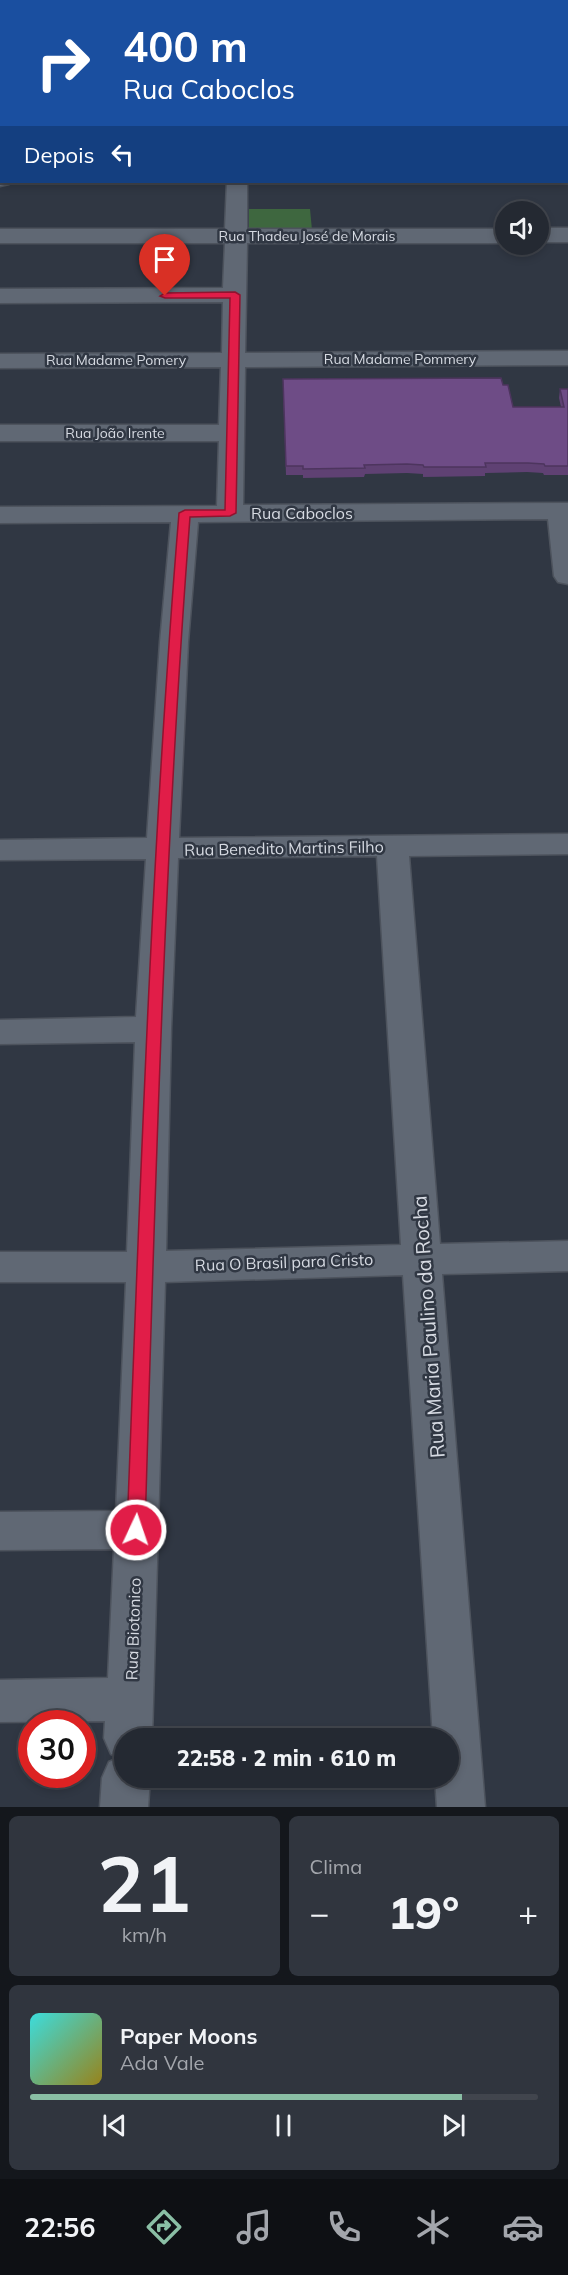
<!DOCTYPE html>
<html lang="pt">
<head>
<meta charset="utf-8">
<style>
  body { margin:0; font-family:Mulish,sans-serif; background:#30353e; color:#f1f3f6; height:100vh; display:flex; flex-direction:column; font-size:22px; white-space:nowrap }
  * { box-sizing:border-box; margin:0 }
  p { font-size:20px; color:#a3a6ac }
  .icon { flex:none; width:33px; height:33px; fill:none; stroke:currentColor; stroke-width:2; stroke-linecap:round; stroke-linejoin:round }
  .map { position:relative; height:1807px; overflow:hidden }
  .details { display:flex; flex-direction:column; gap:9px; padding:9px; background:#14171c; flex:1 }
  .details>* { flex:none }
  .guide { position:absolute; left:0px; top:0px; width:568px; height:183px; box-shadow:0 3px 9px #0003,0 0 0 2px #41454d; background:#1a4fa0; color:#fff; overflow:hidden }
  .buttons { position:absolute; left:495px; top:201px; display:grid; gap:12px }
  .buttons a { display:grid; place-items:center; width:54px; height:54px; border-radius:50%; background:#242932; box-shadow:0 3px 9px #0003,0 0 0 2px #41454d; font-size:30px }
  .speed { position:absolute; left:18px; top:1710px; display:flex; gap:12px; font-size:30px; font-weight:700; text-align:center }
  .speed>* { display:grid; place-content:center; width:78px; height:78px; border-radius:50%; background:#242932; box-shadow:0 3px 9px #0003,0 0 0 2px #41454d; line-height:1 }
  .speed .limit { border:9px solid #d22; background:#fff; color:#111 }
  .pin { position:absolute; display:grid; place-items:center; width:51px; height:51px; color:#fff; margin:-62px -26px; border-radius:50% 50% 50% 0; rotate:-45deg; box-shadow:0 0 6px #0007 }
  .pin .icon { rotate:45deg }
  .me { position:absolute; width:66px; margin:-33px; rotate:3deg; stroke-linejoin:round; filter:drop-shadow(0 0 4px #0008) }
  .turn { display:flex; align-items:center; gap:21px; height:126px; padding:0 24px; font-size:27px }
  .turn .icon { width:78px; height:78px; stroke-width:2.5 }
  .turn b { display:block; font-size:42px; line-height:51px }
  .then { display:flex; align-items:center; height:57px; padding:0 24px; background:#0003; gap:12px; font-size:22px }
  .big { font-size:45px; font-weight:800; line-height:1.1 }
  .details .tile { flex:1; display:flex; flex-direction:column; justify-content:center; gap:9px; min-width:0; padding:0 21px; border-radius:9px; background:#30353e }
  .details .dial { align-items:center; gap:0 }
  .dial b { font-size:78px; line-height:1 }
  .song { display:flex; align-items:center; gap:18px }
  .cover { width:72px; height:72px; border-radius:9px; background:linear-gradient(135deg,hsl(180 70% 55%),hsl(50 70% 35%)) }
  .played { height:6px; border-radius:3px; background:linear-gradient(90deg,#8abfa5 85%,#41454d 85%) }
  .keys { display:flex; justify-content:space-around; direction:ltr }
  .heat { display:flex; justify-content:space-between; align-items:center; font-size:33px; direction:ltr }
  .details .tiles { flex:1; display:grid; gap:9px; grid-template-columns:1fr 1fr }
  .tile:last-child { grid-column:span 2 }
  .trip { position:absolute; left:114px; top:1728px; width:345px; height:60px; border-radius:30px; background:#242932; box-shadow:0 3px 9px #0003,0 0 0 2px #41454d; font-weight:800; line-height:60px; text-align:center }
  .dock { display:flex; height:96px; justify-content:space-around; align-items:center; background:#0e1014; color:#a3a6ac }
  .dock .icon { width:42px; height:42px }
  .dock .active { color:#8abfa5 }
  .dock b { font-size:27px; color:#f1f3f6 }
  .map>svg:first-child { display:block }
  .green { fill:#3e673f }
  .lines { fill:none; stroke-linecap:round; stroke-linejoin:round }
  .minor-casing { stroke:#4d535d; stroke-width:3 }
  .minor { fill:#606874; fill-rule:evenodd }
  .wall { fill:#5f4173 }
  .building { fill:#6e4c86; stroke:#4d355e; stroke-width:1.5 }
  .route { fill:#e11d48; stroke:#92132f; stroke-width:1.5 }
  .labels { text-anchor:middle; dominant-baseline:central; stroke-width:5; stroke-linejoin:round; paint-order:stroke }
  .far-street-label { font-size:14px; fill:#d6dae2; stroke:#303743 }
  .street-label { font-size:16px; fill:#d6dae2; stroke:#303743 }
  .near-street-label { font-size:20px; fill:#d6dae2; stroke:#303743 }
</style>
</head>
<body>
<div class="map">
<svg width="568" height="1807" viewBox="0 0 568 1807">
  <rect width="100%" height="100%" fill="#303743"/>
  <path class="green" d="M249 209H310L312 230H249Z"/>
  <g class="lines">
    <g class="minor-casing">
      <g id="minor">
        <rect x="230" y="0" width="18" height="2"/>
        <rect x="548" y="0" width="18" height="2"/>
        <rect x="0" y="32" width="2" height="12"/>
        <path d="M567 34 568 35V49L567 48Z"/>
        <rect x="567" y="122" width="1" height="12"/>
        <rect x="0" y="124" width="2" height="12"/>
        <path d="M0 174 2 182H11L9 184 0 186Z"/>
        <path d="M227 182H247V229H506V243H247L245 353 568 351V365L245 367 243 505 568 503V584L558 582 554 576 548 519 198 522 188 642 179 838 568 834V854L409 856 440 1244 568 1241V1271L442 1274 485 1807H437L435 1778H448V1738H433L403 1275 165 1282 152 1738H124V1778H150L148 1807H100L102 1778 109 1762 121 1757 111 1754 104 1738 105 1721 0 1722V1680L108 1678 114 1549 0 1550V1512L116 1511 126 1282H0V1252H127L135 1042 0 1044V1020L136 1017 146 859 0 860V840L147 838 160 642 171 522 0 523V507L217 506 219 441H0V425H219L221 367 0 368V354L222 353 223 302 0 303V289L223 288 225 243H0V229H225ZM377 856 401 1245 166 1251 171 1029 178 858Z"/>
        <rect x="538" y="228" width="30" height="14"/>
      </g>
    </g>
    <use href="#minor" class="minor"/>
  </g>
  <path class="wall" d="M503 385 513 407H561L559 398 560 389H568V475H544L543 473 527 472 485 473V476L423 477V474L407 473 365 474 364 477 303 478V475H286L283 388Z"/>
  <path class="building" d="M501 378 503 385H508L513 407H564L560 389H568V466H545L544 464 528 463H485L486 467H424L423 465 407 464 364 465 365 468 303 469V466H286L283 379Z"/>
  <path class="route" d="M235 292 240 295 236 513 230 516 190 517C164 854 155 1192 145 1530L143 1536 136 1538 130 1536 127 1530C140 1191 151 852 179 513L185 510H225L230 298H165L160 296 165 293Z"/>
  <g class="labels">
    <g class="far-street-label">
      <text x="307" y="236">Rua Thadeu José de Morais</text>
      <text x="400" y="359">Rua Madame Pommery</text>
      <text x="116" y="360">Rua Madame Pomery</text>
      <text x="115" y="433">Rua João Irente</text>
    </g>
    <g class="street-label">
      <text x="302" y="513">Rua Caboclos</text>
      <text transform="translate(284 848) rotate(-1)">Rua Benedito Martins Filho</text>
      <text transform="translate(284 1262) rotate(-2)">Rua O Brasil para Cristo</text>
      <text transform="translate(133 1629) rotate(-88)">Rua Biotonico</text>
    </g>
    <g class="near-street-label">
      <text transform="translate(428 1327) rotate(-94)">Rua Maria Paulino da Rocha</text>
    </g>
  </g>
</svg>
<div class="buttons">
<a><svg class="icon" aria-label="sound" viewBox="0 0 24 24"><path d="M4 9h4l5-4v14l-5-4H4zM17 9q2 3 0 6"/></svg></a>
</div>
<div class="speed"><div class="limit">30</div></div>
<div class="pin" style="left:165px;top:296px;background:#d93025"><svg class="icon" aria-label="arrive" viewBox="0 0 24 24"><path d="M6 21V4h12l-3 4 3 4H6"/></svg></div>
<svg class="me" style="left:136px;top:1530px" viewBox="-20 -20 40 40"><circle r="17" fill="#e11d48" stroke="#fff" stroke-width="3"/><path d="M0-11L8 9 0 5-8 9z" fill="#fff"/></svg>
<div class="trip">22:58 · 2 min · 610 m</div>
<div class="guide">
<div class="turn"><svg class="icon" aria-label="right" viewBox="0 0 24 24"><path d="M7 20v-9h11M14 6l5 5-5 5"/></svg><div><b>400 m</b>Rua Caboclos</div></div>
<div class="then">Depois<svg class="icon" aria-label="left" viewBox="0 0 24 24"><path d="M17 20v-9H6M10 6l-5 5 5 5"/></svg></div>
</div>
</div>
<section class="details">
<div class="tiles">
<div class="tile dial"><b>21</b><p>km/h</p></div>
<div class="tile"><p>Clima</p>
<div class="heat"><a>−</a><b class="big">19°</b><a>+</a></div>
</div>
<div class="tile">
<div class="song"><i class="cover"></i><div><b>Paper Moons</b><p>Ada Vale</p></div></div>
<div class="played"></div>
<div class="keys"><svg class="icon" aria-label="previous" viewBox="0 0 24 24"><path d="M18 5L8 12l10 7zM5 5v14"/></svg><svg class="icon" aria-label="pause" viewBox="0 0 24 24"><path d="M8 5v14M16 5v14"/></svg><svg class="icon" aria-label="next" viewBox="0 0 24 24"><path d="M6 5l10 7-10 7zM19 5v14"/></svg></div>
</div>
</div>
</section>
<nav class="dock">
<b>22:56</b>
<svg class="icon active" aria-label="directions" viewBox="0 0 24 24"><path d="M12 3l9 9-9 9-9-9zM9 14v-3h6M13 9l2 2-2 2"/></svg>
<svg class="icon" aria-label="music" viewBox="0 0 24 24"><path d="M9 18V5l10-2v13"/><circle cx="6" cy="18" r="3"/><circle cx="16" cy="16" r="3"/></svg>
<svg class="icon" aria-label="phone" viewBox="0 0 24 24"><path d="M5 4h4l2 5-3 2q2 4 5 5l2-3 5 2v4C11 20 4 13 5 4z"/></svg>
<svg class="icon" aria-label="climate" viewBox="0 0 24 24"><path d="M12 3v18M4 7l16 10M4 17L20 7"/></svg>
<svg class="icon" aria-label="car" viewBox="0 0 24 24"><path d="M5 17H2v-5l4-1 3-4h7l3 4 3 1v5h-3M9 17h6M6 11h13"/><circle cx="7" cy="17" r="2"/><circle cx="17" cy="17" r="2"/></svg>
</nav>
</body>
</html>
